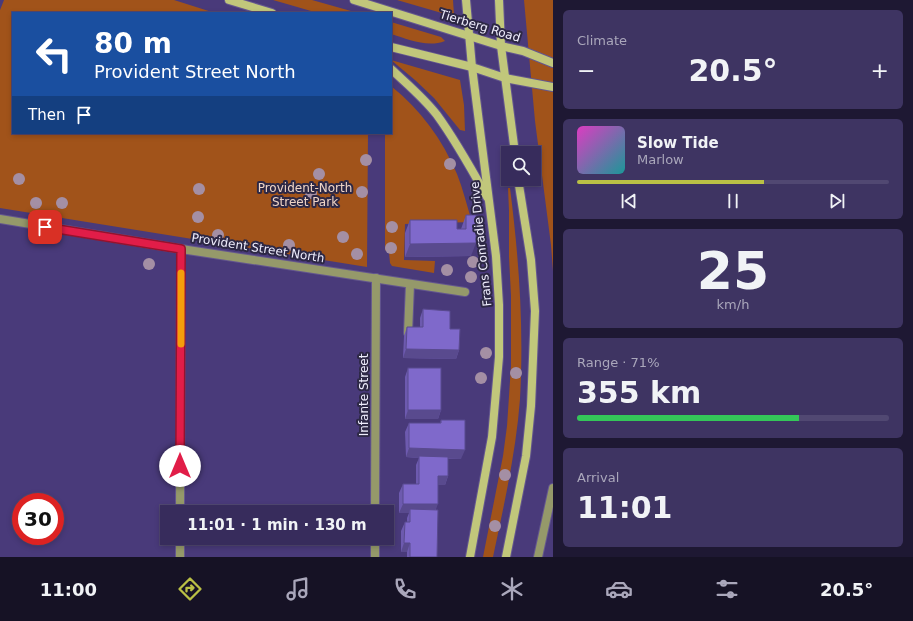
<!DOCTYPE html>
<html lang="en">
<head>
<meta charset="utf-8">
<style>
  body { margin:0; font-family:"DejaVu Sans",sans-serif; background:#3e3462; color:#f1f3f6; height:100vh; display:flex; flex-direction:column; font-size:15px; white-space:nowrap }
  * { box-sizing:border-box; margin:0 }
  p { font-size:13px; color:#aaa7bb }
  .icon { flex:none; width:22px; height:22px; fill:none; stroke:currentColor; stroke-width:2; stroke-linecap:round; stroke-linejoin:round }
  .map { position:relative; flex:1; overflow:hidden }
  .drawer { display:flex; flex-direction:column; gap:10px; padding:10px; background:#1e1833; width:360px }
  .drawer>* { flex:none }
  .top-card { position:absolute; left:12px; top:12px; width:380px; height:122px; border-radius:0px; box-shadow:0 2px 6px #0003,0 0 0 1px #514872; background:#1a4fa0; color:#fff; overflow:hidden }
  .tools { position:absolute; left:501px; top:146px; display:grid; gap:8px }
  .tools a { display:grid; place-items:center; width:40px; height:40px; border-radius:0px; background:#372c5c; box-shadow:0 2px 6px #0003,0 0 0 1px #514872; font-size:20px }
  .speed { position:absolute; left:12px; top:493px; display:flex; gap:8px; font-size:20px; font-weight:700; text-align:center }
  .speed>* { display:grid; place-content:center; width:52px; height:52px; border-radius:50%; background:#372c5c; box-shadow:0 2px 6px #0003,0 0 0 1px #514872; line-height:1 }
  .speed .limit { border:6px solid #d22; background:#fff; color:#111 }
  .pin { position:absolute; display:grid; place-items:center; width:34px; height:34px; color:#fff; margin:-17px; border-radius:8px; box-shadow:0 2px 6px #0006 }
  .me { position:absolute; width:44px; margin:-22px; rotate:0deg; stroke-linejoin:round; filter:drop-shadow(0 0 3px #0008) }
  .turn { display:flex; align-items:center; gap:14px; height:84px; padding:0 16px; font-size:18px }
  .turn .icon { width:52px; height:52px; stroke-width:2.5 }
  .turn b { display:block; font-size:28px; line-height:34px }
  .then { display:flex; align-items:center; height:38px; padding:0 16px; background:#0003; gap:8px; font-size:15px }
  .big { font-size:30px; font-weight:700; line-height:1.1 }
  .drawer .tile { flex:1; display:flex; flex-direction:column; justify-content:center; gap:6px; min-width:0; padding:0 14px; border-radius:6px; background:#3e3462 }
  .drawer .dial { align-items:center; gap:0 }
  .dial b { font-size:52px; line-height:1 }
  .song { display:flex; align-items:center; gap:12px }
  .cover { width:48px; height:48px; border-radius:6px; background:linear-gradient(135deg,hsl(310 70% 55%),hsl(180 70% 35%)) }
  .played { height:4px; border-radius:2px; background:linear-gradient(90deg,#bac045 60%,#514872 60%) }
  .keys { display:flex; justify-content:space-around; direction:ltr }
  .heat { display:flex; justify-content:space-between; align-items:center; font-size:22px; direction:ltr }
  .charge { height:6px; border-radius:3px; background:linear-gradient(90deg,#34c759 71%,#514872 0) }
  .trip { position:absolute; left:160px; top:505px; width:234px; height:40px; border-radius:0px; background:#372c5c; box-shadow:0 2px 6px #0003,0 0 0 1px #514872; font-weight:700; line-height:40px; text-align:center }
  .tab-bar { display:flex; height:64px; justify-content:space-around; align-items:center; background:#161225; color:#aaa7bb }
  .tab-bar .icon { width:28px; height:28px }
  .tab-bar .active { color:#bac045 }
  .tab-bar b { font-size:18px; color:#f1f3f6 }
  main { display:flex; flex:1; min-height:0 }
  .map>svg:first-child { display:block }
  .green { fill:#a1531a }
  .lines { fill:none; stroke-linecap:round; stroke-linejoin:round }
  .lane-casing { stroke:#64578f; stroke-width:10 }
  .street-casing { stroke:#64578f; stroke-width:10 }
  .secondary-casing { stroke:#64578f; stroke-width:10 }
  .lane { stroke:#95996a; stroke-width:8 }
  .street { stroke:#95996a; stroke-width:8 }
  .secondary { stroke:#c1c77b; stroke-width:8 }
  .tree { fill:#a48fa4 }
  .wall { fill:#6d5aaf }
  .shaded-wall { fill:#594a8e }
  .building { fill:#7f69cb; stroke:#594a8e }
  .route-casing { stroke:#92132f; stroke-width:10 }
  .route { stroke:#e11d48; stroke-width:7 }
  .slow { stroke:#f59e0b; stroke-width:7 }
  .labels { text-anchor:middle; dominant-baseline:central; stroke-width:4; stroke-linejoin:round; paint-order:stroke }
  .street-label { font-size:12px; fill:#efedfd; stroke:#2d2845 }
  .park-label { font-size:12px; fill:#efd5c6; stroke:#2d2845 }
</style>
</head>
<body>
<main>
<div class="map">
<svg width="553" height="557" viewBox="0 0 553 557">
  <rect width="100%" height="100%" fill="#493a7a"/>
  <g class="green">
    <path d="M4 0H174L215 13H13V133H368L367 267 0 208V10Z"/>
    <path d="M273 0H312L358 13H318Z"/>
    <path d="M397 0H453L454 15 452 16Z"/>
    <path d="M524 0H553V271L551 245 535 121Z"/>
    <path d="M391 22 441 37 445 41C427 48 408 39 391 34Z"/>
    <path d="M391 60 460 80 464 105 465 131 460 130 434 98 415 80Z"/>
    <path d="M391 86C421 110 442 139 457 174 463 189 467 206 472 222L405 224 404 260 435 261 434 273 392 266 390 263 389 252 385 250V133H391Z"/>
    <path d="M508 188H510C519 259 524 327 520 399 516 452 504 505 493 557H483L503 456 507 426 511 366V296L509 257V211Z"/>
  </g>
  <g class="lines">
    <g class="lane-casing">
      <path id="lane" d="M408 333 410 284"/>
    </g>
    <g class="street-casing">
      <g id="street">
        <path d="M0 219 181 249 465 292"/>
        <path d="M180 512 181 249"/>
        <path d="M375 512 376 278"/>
        <path d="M180 557V538"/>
        <path d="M375 557V538"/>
        <path d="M538 557 553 488"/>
      </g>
    </g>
    <g class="secondary-casing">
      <g id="secondary">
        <path d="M229 0 272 13"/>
        <path d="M354 0 501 46 523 51 553 63"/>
        <path d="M466 0 472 67 496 256 499 305V357L492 437 470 557"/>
        <path d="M499 0 501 46 515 153"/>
        <path d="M391 47 472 67 505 78 553 87"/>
        <path d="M391 69C407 84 424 98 437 115 456 141 472 170 487 197"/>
        <path d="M506 557 526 456 531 406 535 311 531 260 518 179"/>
      </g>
    </g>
    <use href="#lane" class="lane"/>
    <use href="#street" class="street"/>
    <use href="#secondary" class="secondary"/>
  </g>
  <g class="tree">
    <circle cx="366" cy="160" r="6"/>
    <circle cx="450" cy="164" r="6"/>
    <circle cx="319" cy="174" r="6"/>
    <circle cx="19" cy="179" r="6"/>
    <circle cx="199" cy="189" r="6"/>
    <circle cx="362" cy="192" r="6"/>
    <circle cx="311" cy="193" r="6"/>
    <circle cx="36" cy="203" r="6"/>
    <circle cx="62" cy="203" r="6"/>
    <circle cx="198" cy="217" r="6"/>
    <circle cx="392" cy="227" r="6"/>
    <circle cx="218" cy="235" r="6"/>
    <circle cx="343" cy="237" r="6"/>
    <circle cx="289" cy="245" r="6"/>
    <circle cx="391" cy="248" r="6"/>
    <circle cx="357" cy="254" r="6"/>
    <circle cx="473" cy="262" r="6"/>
    <circle cx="149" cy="264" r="6"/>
    <circle cx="447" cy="270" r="6"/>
    <circle cx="471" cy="277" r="6"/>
    <circle cx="486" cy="353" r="6"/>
    <circle cx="516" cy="373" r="6"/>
    <circle cx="481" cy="378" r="6"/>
    <circle cx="505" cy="475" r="6"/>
    <circle cx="495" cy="526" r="6"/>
  </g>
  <g class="wall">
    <path d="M466 215 471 256 405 257V233L410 220 457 229H461Z"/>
    <path d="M423 309 450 329 459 350 456 359 403 358 404 336 407 327H420V318Z"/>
    <path d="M408 368 441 410 438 419H405V377Z"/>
    <path d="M441 420 461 459H448V476L445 485H438L436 510 437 557H407V552H401V531L405 522H407V518L409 513H399V493L403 484H416V465L419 458 406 457 405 432 409 423H440Z"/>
  </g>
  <g class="shaded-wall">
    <path d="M476 243 471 256 405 257 410 244Z"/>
    <path d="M406 349 459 350 456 359 403 358Z"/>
    <path d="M408 410H441L438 419H405Z"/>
    <path d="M409 448 465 450 461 459 419 458V456V458L406 457Z"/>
    <path d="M438 476H448L445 485H435Z"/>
    <path d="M403 504H438L434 513 410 509 409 513H399Z"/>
    <path d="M404 543H410L407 552H401Z"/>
  </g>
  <g class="building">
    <path d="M466 215H476V243L410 244V220H457V229H466Z"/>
    <path d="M423 309 450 311V329H460L459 350 406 349 407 327H423Z"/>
    <rect x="408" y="368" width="33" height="42"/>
    <path d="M441 420H465V450L409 448V423H441Z"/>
    <path d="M419 456 448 457V476H438V504H403V484H419Z"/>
    <path d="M410 509 438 510 437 557H410V543H404L405 522H410Z"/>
  </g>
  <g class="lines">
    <g class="route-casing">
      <path id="route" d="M45 227 181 249 180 466"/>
    </g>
    <use href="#route" class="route"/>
    <path class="slow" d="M181 344V273"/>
  </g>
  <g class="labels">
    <g class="street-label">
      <text transform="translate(480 26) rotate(17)">Tierberg Road</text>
      <text transform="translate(481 244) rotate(-96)">Frans Conradie Drive</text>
      <text transform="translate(258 248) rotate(9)">Provident Street North</text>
      <text transform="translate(364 395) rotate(-90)">Infante Street</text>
    </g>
    <g class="park-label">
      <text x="305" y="188">Provident-North<tspan x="305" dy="14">Street Park</tspan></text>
    </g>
  </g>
</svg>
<div class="tools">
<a><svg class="icon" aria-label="search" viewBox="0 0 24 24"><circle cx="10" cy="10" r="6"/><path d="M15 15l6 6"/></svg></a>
</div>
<div class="speed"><div class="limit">30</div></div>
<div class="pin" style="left:45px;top:227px;background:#d93025"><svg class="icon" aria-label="arrive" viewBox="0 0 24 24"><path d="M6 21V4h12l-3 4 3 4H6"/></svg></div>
<svg class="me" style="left:180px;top:466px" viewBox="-20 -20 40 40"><circle r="19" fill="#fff"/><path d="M0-13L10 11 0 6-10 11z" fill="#e11d48"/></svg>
<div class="trip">11:01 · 1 min · 130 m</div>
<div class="top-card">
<div class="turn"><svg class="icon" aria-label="left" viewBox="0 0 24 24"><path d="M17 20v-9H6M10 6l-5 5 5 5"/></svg><div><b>80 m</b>Provident Street North</div></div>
<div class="then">Then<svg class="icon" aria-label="arrive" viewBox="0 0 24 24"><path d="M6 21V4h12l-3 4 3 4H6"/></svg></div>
</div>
</div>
<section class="drawer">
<div class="tile"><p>Climate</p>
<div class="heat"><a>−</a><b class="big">20.5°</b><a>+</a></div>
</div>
<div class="tile">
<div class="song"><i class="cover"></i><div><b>Slow Tide</b><p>Marlow</p></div></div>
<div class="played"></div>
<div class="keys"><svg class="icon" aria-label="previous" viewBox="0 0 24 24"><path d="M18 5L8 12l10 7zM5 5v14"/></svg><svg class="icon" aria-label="pause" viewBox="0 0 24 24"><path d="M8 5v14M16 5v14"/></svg><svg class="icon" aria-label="next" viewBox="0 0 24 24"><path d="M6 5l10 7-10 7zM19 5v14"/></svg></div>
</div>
<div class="tile dial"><b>25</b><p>km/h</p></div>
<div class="tile"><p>Range · 71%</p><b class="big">355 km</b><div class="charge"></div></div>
<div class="tile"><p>Arrival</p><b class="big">11:01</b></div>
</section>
</main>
<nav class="tab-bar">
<b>11:00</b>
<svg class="icon active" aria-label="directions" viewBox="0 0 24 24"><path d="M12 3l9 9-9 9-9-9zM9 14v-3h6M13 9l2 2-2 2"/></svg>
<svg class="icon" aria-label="music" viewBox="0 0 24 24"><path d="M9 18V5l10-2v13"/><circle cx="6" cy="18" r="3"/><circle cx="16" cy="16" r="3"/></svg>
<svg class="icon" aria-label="phone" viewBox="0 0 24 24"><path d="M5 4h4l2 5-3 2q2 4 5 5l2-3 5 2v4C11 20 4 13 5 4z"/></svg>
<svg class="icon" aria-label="climate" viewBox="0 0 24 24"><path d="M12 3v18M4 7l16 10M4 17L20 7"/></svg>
<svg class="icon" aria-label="car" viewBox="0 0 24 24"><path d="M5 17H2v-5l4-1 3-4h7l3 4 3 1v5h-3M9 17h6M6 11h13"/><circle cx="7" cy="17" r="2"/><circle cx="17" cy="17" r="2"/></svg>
<svg class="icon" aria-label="filters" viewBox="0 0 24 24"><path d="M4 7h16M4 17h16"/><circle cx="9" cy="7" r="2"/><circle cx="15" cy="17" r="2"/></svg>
<b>20.5°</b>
</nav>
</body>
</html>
